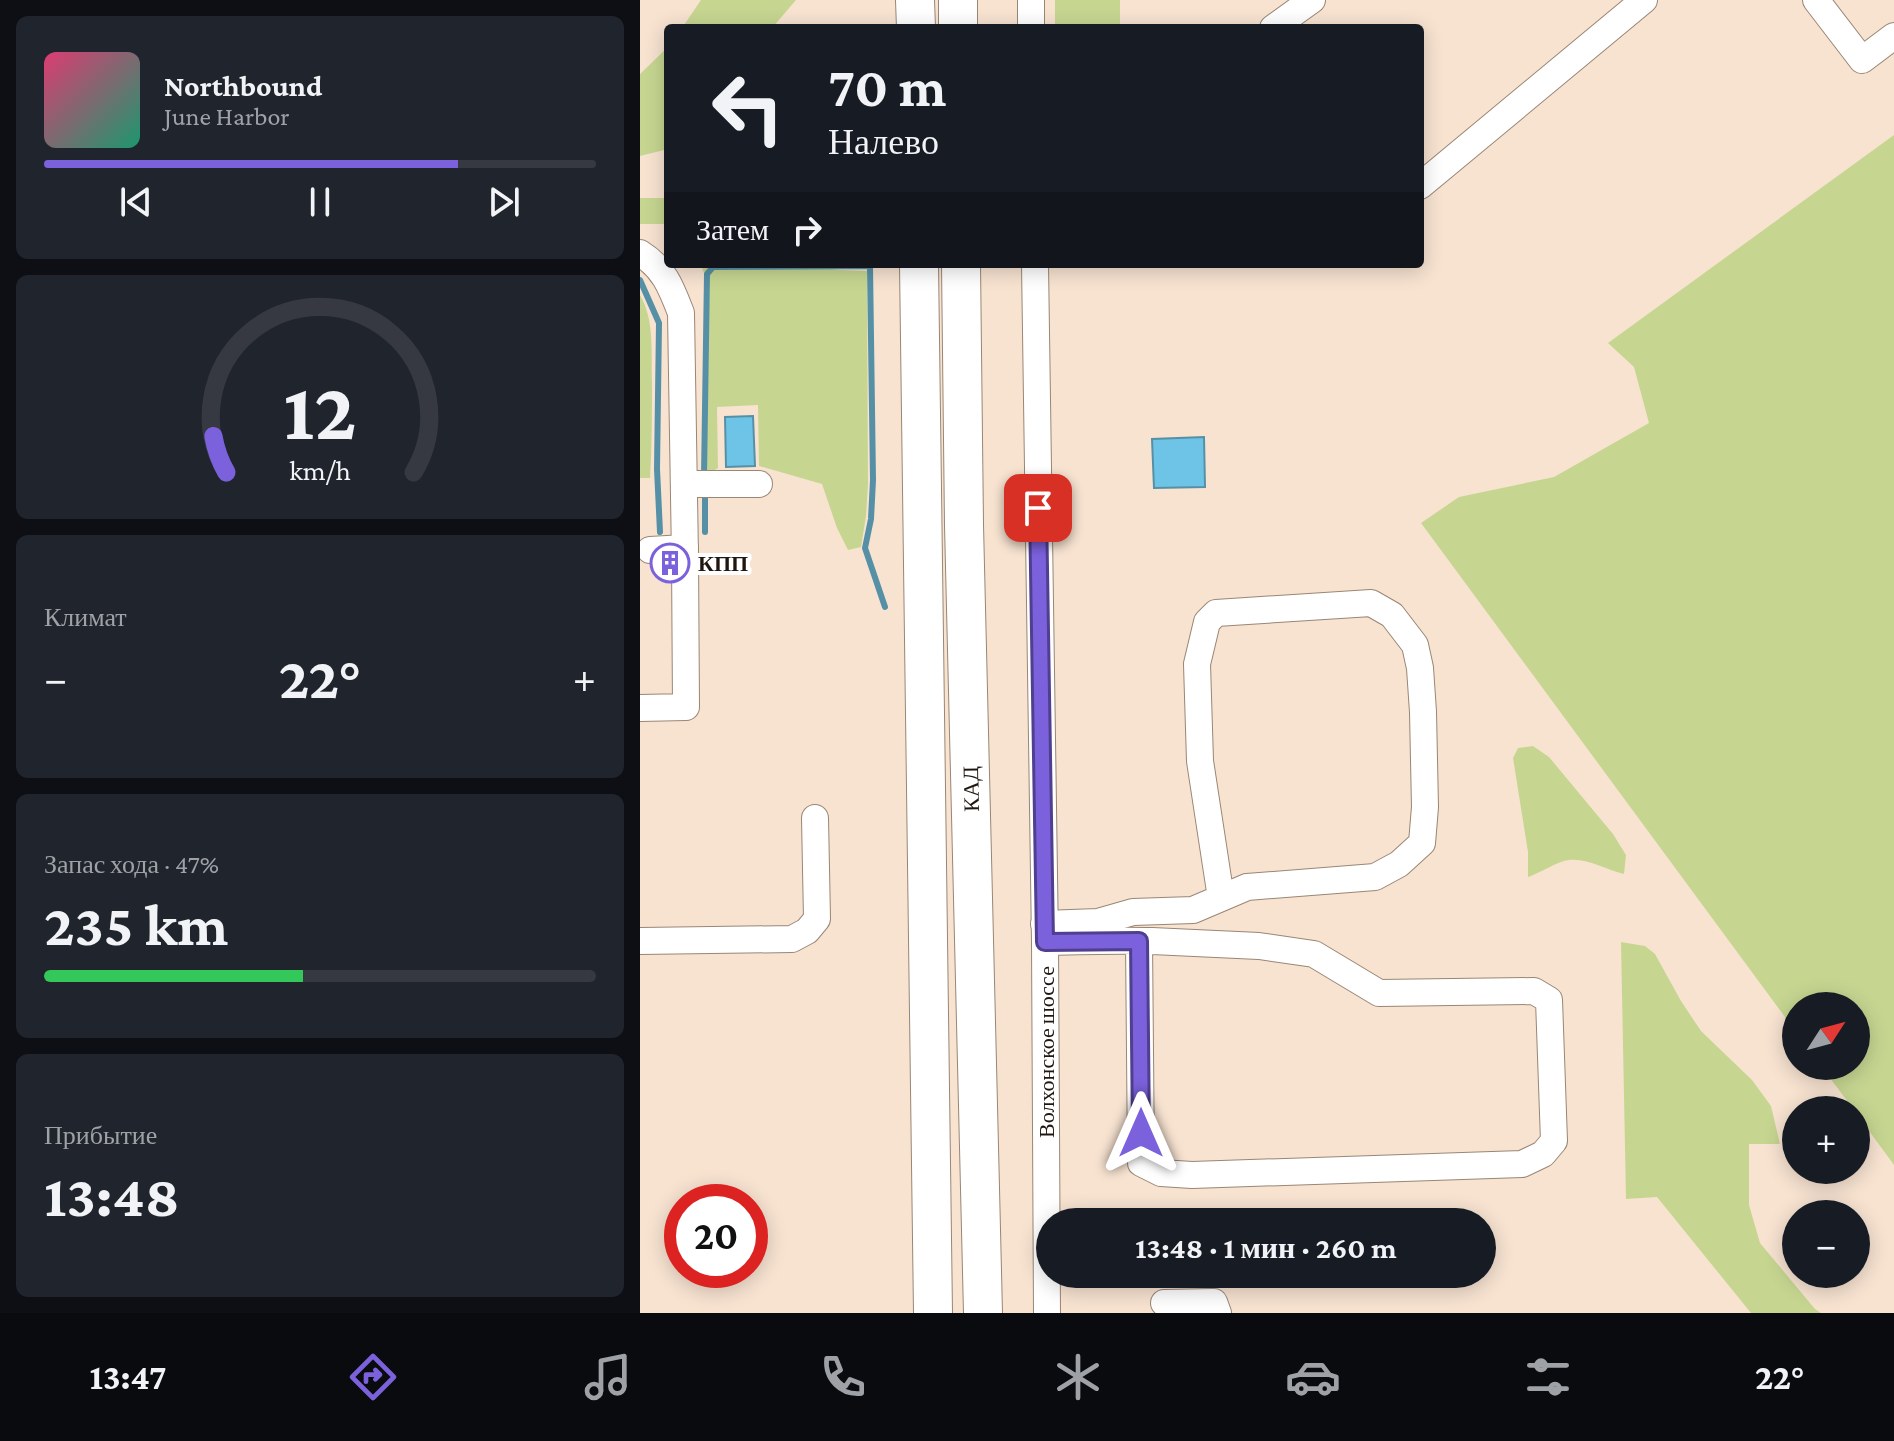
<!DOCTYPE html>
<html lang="ru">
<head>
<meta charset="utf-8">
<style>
  body { margin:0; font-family:"Crimson Pro",serif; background:#20242c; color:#f1f3f6; height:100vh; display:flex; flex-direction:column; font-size:30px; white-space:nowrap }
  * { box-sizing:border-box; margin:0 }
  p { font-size:26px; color:#9ea1a6 }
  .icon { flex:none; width:44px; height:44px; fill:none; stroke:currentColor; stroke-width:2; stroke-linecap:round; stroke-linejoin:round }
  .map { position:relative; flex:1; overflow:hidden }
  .side { display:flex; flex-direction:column; gap:16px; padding:16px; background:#0d0f14; width:640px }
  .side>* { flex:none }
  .hud { position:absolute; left:24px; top:24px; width:760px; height:244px; border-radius:8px; box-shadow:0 4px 20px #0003; background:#171b24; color:#f1f3f6; overflow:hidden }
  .needle { width:52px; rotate:54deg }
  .controls { position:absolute; left:1142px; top:992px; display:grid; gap:16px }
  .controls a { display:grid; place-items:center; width:88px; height:88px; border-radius:50%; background:#171b24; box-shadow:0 4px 20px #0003; font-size:40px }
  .speed { position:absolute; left:24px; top:1184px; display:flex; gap:16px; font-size:40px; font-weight:700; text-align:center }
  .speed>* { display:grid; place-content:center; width:104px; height:104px; border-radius:50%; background:#171b24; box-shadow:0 4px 20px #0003; line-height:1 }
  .speed .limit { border:12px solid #d22; background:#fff; color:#111 }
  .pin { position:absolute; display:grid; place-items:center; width:68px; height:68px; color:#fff; margin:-34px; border-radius:16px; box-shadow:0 4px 12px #0006 }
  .me { position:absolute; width:88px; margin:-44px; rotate:0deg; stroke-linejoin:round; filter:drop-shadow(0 0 6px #0008) }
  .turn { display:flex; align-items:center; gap:28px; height:168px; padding:0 32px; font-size:36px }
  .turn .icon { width:104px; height:104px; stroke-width:2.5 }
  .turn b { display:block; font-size:56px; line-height:68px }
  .then { display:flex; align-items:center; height:76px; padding:0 32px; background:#0003; gap:16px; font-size:30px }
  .big { font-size:60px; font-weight:700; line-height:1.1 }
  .side .widget { flex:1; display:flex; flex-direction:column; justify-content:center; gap:12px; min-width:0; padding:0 28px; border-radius:12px; background:#20242c }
  .side .dial { align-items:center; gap:0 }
  .dial svg { height:208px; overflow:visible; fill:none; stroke:#363941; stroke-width:7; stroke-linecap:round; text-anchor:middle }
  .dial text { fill:#f1f3f6; stroke:none }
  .song { display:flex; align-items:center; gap:24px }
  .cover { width:96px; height:96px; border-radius:12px; background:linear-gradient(135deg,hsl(340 70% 55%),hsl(160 70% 35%)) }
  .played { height:8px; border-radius:4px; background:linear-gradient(90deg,#7b61dc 75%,#363941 75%) }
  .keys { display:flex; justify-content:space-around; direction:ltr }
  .heat { display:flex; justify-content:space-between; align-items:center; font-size:44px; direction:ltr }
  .charge { height:12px; border-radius:6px; background:linear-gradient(90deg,#34c759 47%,#363941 0) }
  .trip { position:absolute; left:396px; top:1208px; width:460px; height:80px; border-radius:40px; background:#171b24; box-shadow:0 4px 20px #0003; font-weight:700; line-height:80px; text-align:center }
  .tabs { display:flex; height:128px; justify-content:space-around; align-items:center; background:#090b0e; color:#9ea1a6 }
  .tabs .icon { width:56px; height:56px }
  .tabs .active { color:#7b61dc }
  .tabs b { font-size:36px; color:#f1f3f6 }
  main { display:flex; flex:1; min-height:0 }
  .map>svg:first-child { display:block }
  .green { fill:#c6d691 }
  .water { fill:#6dc4e6; stroke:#5690a6; stroke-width:2 }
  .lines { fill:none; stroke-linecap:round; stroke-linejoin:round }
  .stream { stroke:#5690a6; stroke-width:6 }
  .minor-casing { stroke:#998675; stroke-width:28 }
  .highway-casing { stroke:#998675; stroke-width:40 }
  .minor { stroke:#fff; stroke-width:26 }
  .highway { stroke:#fff; stroke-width:38 }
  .route-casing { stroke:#503f8f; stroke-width:20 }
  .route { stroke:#7b61dc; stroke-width:14 }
  .labels { text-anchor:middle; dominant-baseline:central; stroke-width:8; stroke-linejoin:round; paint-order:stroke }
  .poi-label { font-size:22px; font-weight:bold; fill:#1f1711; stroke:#fff; text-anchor:start }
  .street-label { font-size:22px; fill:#1f1711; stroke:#fff }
</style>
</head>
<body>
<main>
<section class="side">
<div class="widget">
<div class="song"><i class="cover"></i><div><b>Northbound</b><p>June Harbor</p></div></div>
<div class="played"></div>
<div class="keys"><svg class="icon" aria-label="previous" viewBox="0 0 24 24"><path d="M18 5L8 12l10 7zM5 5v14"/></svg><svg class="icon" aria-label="pause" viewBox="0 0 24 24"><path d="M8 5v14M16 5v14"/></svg><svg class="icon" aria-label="next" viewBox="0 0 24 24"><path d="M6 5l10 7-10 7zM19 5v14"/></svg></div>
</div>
<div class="widget dial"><svg viewBox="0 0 100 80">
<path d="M14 69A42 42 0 1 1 86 69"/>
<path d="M14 69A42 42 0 0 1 9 55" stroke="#7b61dc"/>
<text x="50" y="56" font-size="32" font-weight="700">12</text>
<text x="50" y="72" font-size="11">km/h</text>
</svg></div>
<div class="widget"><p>Климат</p>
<div class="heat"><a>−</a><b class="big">22°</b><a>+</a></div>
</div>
<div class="widget"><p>Запас хода · 47%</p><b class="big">235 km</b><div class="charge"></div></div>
<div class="widget"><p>Прибытие</p><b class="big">13:48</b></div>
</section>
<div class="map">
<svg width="1254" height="1313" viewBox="0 0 1254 1313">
  <rect width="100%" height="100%" fill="#f8e3d1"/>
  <g class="green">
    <path d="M61 0H156L132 28H42Z"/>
    <rect x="415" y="0" width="65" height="28"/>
    <path d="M28 47V149L0 156V74Z"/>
    <path d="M1254 135V1165L1216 1113V1110H1214L1181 1066H1216V1006H1156V1032L781 523 819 497 914 477 1009 423 994 367 968 343Z"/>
    <rect x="0" y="198" width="28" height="26"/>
    <path d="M142 264 201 270 227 271 228 484 226 516 221 547 208 550 197 528 182 484 119 466 118 405 77 407 78 468 67 475 64 273 61 265Z"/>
    <path d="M0 295C15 321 11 353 12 382 12 414 12 446 10 478H0Z"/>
    <path d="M893 746 909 757 973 834 986 855 984 874C966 870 948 858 929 860 918 861 900 873 888 877V852L873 758 878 748Z"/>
    <path d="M981 942 1005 946 1015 954 1041 1001 1061 1031 1112 1080 1131 1106 1140 1144H1109V1205L1120 1243 1175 1309 1181 1313H1111L1017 1197 986 1199Z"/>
  </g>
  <g class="water">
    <path d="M113 416 115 466 86 467 85 417Z"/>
    <path d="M564 437 565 487 514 488 512 439Z"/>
  </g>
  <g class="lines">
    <g class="stream">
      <path d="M0 280 19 323 17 469 20 532"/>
      <path d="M64 476 67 274 73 267 230 266 233 480 231 519 225 548 245 607"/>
      <path d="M65 496V532"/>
    </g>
    <g class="minor-casing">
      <g id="minor">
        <path d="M391 0V28"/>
        <path d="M1176 0 1222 60 1254 36"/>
        <path d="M633 28 672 0"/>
        <path d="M780 186 1004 0"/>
        <path d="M0 253C24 268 31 287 41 313L45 557 46 707 0 708"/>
        <path d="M395 264 405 942 407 1313"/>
        <path d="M44 484H119"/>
        <path d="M10 550 45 548"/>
        <path d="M404 924 458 922 493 912 553 910 607 887 735 877 759 864 782 843 785 807 783 712 780 668 775 645 752 615 731 603 576 613 567 622 557 664 560 761 581 898"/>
        <path d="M0 941 152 939 167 931 177 919 175 818"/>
        <path d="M405 942C441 941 476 940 512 941L619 946 674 954 739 993 894 991 909 1000 914 1141 903 1154 882 1164 552 1175 521 1173 501 1163 499 941"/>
        <path d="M524 1303 574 1302 578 1313"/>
      </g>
    </g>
    <g class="highway-casing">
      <g id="highway">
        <path d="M275 0 276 28"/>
        <path d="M318 0V28"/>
        <path d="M279 264 293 1313"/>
        <path d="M321 264 324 525 343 1313"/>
      </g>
    </g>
    <use href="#minor" class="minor"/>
    <use href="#highway" class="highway"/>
  </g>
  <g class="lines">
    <g class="route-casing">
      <path id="route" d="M398 508 405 942 499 941 501 1133"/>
    </g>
    <use href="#route" class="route"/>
  </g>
  <defs>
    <g id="building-ring" transform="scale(2)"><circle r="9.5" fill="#fff" stroke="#7b61dc" stroke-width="1.5"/><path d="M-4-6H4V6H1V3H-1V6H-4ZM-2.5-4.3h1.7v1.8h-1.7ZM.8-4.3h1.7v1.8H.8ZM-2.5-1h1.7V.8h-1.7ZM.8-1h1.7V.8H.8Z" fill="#7b61dc"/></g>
  </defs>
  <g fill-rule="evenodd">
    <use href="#building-ring" x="30" y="563"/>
  </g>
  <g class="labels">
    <g class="poi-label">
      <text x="58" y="563">КПП</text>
    </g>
    <g class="street-label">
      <text transform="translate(331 789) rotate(-91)">КАД</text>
      <text transform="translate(406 1052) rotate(-90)">Волхонское шоссе</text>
    </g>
  </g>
</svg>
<div class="controls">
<a><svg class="needle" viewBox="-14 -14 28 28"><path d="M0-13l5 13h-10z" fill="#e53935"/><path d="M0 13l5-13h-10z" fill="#9ea1a6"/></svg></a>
<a>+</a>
<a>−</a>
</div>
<div class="speed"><div class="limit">20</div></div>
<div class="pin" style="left:398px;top:508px;background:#d93025"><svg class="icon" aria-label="arrive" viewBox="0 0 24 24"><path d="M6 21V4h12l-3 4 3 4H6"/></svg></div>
<svg class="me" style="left:501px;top:1133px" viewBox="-20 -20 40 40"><path d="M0-17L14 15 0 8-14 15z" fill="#7b61dc" stroke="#fff" stroke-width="4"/></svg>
<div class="trip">13:48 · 1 мин · 260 m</div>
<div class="hud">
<div class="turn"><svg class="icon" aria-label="left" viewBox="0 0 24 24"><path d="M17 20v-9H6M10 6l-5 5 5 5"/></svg><div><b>70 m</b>Налево</div></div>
<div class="then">Затем<svg class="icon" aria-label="right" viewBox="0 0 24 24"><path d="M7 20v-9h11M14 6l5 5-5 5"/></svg></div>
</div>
</div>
</main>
<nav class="tabs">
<b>13:47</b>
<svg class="icon active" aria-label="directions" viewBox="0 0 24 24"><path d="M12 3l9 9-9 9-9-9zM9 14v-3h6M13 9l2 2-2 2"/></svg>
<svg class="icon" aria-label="music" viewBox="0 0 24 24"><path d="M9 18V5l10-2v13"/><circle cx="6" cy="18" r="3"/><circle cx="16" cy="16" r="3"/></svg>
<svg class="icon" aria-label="phone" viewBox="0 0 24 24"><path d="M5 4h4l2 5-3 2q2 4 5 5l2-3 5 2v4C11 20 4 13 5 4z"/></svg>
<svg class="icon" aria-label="climate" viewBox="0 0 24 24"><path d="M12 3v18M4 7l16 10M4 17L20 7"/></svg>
<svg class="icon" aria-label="car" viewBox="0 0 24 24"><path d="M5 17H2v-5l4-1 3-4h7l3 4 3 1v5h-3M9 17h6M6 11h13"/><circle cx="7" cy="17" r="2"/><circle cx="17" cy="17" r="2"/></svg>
<svg class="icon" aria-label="filters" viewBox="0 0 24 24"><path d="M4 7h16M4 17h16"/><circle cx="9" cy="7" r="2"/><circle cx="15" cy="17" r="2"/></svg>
<b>22°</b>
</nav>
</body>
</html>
